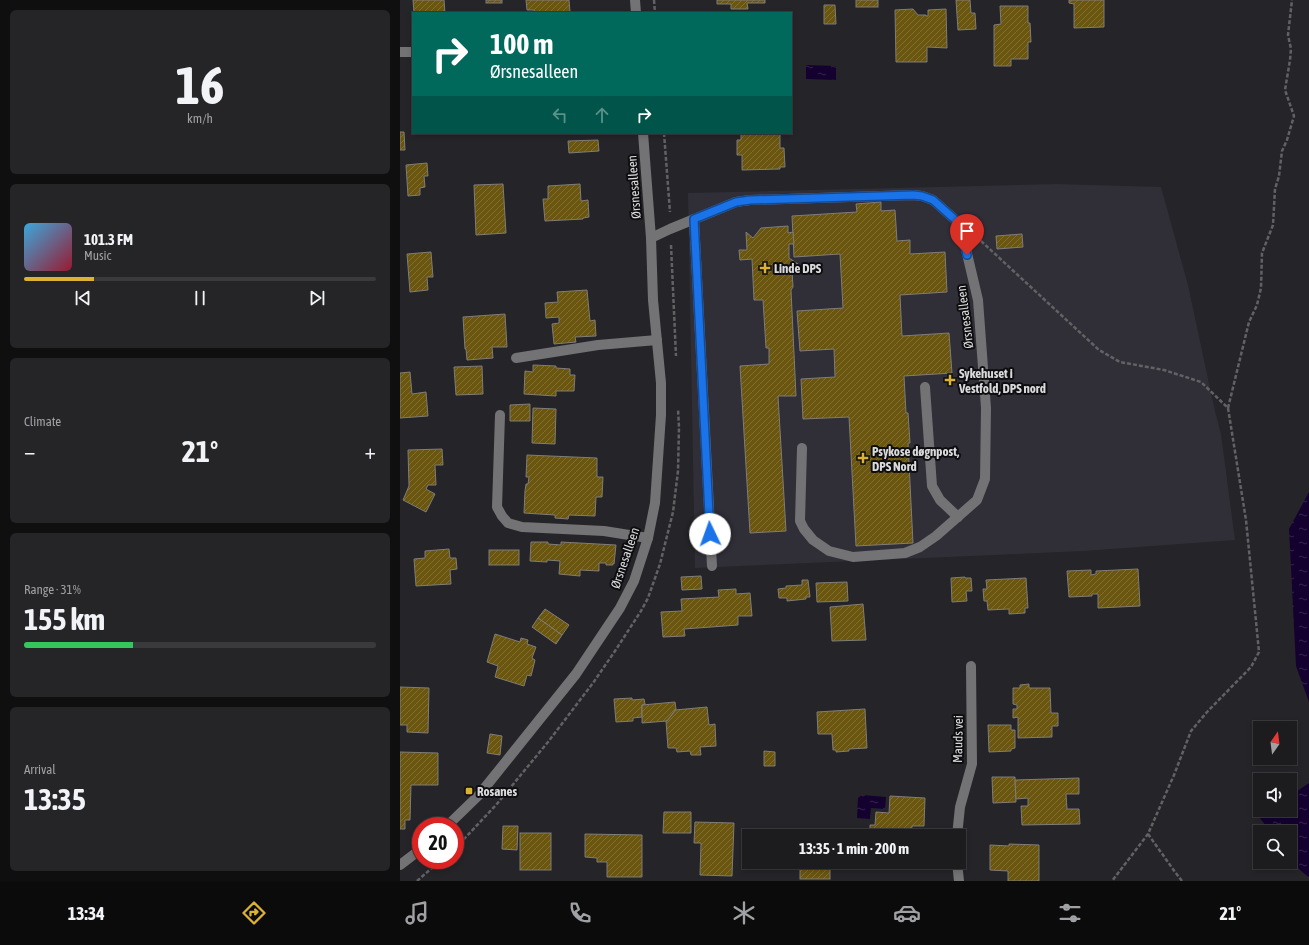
<!DOCTYPE html>
<html lang="en">
<head>
<meta charset="utf-8">
<style>
  body { margin:0; font-family:"Asap Condensed",sans-serif; background:#252427; color:#f1f3f6; height:100vh; display:flex; flex-direction:column; font-size:15px; white-space:nowrap }
  * { box-sizing:border-box; margin:0 }
  p { font-size:13px; color:#a0a1a4 }
  .icon { flex:none; width:22px; height:22px; fill:none; stroke:currentColor; stroke-width:2; stroke-linecap:round; stroke-linejoin:round }
  .map { position:relative; flex:1; overflow:hidden }
  .side { display:flex; flex-direction:column; gap:10px; padding:10px; background:#0f0f10; width:400px }
  .side>* { flex:none }
  .guide { position:absolute; left:12px; top:12px; width:380px; height:122px; border-radius:0px; box-shadow:0 2px 6px #0003,0 0 0 1px #3a393c; background:#00695c; color:#fff; overflow:hidden }
  .needle { width:26px; rotate:14deg }
  .controls { position:absolute; left:853px; top:721px; display:grid; gap:8px }
  .controls a { display:grid; place-items:center; width:44px; height:44px; border-radius:0px; background:#1c1b1e; box-shadow:0 2px 6px #0003,0 0 0 1px #3a393c; font-size:20px }
  .speed { position:absolute; left:12px; top:817px; display:flex; gap:8px; font-size:20px; font-weight:700; text-align:center }
  .speed>* { display:grid; place-content:center; width:52px; height:52px; border-radius:50%; background:#1c1b1e; box-shadow:0 2px 6px #0003,0 0 0 1px #3a393c; line-height:1 }
  .speed .limit { border:6px solid #d22; background:#fff; color:#111 }
  .pin { position:absolute; display:grid; place-items:center; width:34px; height:34px; color:#fff; margin:-41px -17px; border-radius:50% 50% 50% 0; rotate:-45deg; box-shadow:0 0 4px #0007 }
  .pin .icon { rotate:45deg }
  .me { position:absolute; width:44px; margin:-22px; rotate:357deg; stroke-linejoin:round; filter:drop-shadow(0 0 3px #0008) }
  .turn { display:flex; align-items:center; gap:14px; height:84px; padding:0 12px; font-size:18px }
  .turn .icon { width:52px; height:52px; stroke-width:2.5 }
  .turn b { display:block; font-size:28px; line-height:34px }
  .lanes { display:flex; align-items:center; height:38px; padding:0 12px; background:#0003; justify-content:center; gap:20px; direction:ltr }
  .lanes .off { opacity:.35 }
  .big { font-size:30px; font-weight:700; line-height:1.1 }
  .side .tile { flex:1; display:flex; flex-direction:column; justify-content:center; gap:6px; min-width:0; padding:0 14px; border-radius:6px; background:#252427 }
  .side .dial { align-items:center; gap:0 }
  .dial b { font-size:52px; line-height:1 }
  .song { display:flex; align-items:center; gap:12px }
  .cover { width:48px; height:48px; border-radius:6px; background:linear-gradient(135deg,hsl(200 70% 55%),hsl(350 70% 35%)) }
  .played { height:4px; border-radius:2px; background:linear-gradient(90deg,#dbb233 20%,#3a393c 20%) }
  .keys { display:flex; justify-content:space-around; direction:ltr }
  .heat { display:flex; justify-content:space-between; align-items:center; font-size:22px; direction:ltr }
  .charge { height:6px; border-radius:3px; background:linear-gradient(90deg,#34c759 31%,#3a393c 0) }
  .trip { position:absolute; left:342px; top:829px; width:224px; height:40px; border-radius:0px; background:#1c1b1e; box-shadow:0 2px 6px #0003,0 0 0 1px #3a393c; font-weight:700; line-height:40px; text-align:center }
  .dock { display:flex; height:64px; justify-content:space-around; align-items:center; background:#0b0b0c; color:#a0a1a4 }
  .dock .icon { width:28px; height:28px }
  .dock .active { color:#dbb233 }
  .dock b { font-size:18px; color:#f1f3f6 }
  main { display:flex; flex:1; min-height:0 }
  .map>svg:first-child { display:block }
  .built { fill:#302e37 }
  .water { fill:url(#water-ripples) }
  .building { fill:url(#building-hatch); stroke:#7f7d78 }
  .lines { fill:none; stroke-linecap:round; stroke-linejoin:round }
  .path { stroke:#626265; stroke-width:2.5; stroke-dasharray:4 2; stroke-linecap:butt }
  .minor { stroke:#737375; stroke-width:10 }
  .route-casing { stroke:#114b97; stroke-width:10 }
  .route { stroke:#1a73e8; stroke-width:7 }
  .poi-dot { fill:#dbb233; stroke:#0e0e10; stroke-width:1.5 }
  .labels { text-anchor:middle; dominant-baseline:central; stroke-width:4; stroke-linejoin:round; paint-order:stroke }
  .street-label { font-size:13px; fill:#dadadd; stroke:#0e0e10 }
  .poi-label { font-size:13px; font-weight:bold; fill:#dadadd; stroke:#0e0e10; text-anchor:start }
</style>
</head>
<body>
<main>
<section class="side">
<div class="tile dial"><b>16</b><p>km/h</p></div>
<div class="tile">
<div class="song"><i class="cover"></i><div><b>101.3 FM</b><p>Music</p></div></div>
<div class="played"></div>
<div class="keys"><svg class="icon" aria-label="previous" viewBox="0 0 24 24"><path d="M18 5L8 12l10 7zM5 5v14"/></svg><svg class="icon" aria-label="pause" viewBox="0 0 24 24"><path d="M8 5v14M16 5v14"/></svg><svg class="icon" aria-label="next" viewBox="0 0 24 24"><path d="M6 5l10 7-10 7zM19 5v14"/></svg></div>
</div>
<div class="tile"><p>Climate</p>
<div class="heat"><a>−</a><b class="big">21°</b><a>+</a></div>
</div>
<div class="tile"><p>Range · 31%</p><b class="big">155 km</b><div class="charge"></div></div>
<div class="tile"><p>Arrival</p><b class="big">13:35</b></div>
</section>
<div class="map">
<svg width="909" height="881" viewBox="0 0 909 881">
  <defs>
    <pattern id="water-ripples" width="26" height="14" patternUnits="userSpaceOnUse"><rect width="26" height="14" fill="#140130"/><path d="M2 4q2-2 4 0t4 0M15 11q2-2 4 0t4 0" fill="none" stroke="#36254e"/></pattern>
    <pattern id="building-hatch" width="6" height="6" patternUnits="userSpaceOnUse"><rect width="6" height="6" fill="#6b5610"/><path d="M-1 1l2-2M0 6l6-6M5 7l2-2" fill="none" stroke="#806e32"/></pattern>
  </defs>
  <rect width="100%" height="100%" fill="#252428"/>
  <path class="built" d="M657 184 761 187 788 285 814 407 821 434 835 540 684 551 295 568 288 193Z"/>
  <g class="water">
    <path d="M406 65 436 66V80L406 79Z"/>
    <path d="M909 492V702L896 666 889 529Z"/>
    <path d="M909 783V877C888 862 890 856 890 832H871L859 817 870 810H890V796Z"/>
    <path d="M462 795 486 797 485 809 471 808 470 819 457 818 458 798Z"/>
  </g>
  <g class="building">
    <path d="M13 0H44L45 13H14Z"/>
    <rect x="86" y="0" width="16" height="3"/>
    <path d="M126 0H169L170 12 135 13 134 10H127Z"/>
    <path d="M317 0H365V3H347L348 9H331V4H317Z"/>
    <rect x="456" y="0" width="22" height="7"/>
    <path d="M556 0H570L571 13H575L576 29 558 30Z"/>
    <path d="M669 0H704V27L674 28V4L669 3Z"/>
    <path d="M424 5H435L436 24H424Z"/>
    <path d="M600 6H628V23H630L631 42H628V59H611V66H594V25L601 24Z"/>
    <path d="M513 9 518 15H526V16H528V10L546 9 547 48 527 47V62H496L495 10Z"/>
    <path d="M0 132H4L5 150H0Z"/>
    <path d="M341 133H380V148H384L385 167H380V169L342 170V155H337V140H341Z"/>
    <path d="M198 140 199 151 169 153 168 141Z"/>
    <path d="M27 163 28 176H24L25 187 20 188V195L8 196 6 165Z"/>
    <path d="M103 184 106 233 76 235 74 185Z"/>
    <path d="M180 184 181 201 188 200 189 217 183 218V219L145 221 143 199H148V186Z"/>
    <path d="M481 202V211L495 210 497 241 510 240V254L545 252 547 292 500 295 502 336 549 333 552 373 504 376 506 413H508L510 443H508L513 543 456 546 449 417 403 419 401 379 435 377 434 349 400 351 397 311 443 308 440 254 394 257 392 216 457 212 456 204Z"/>
    <path d="M388 226V233L393 232 394 244H389V258L398 264 392 270 393 287 391 290 396 396H378L386 531 350 533 340 366 369 364V348H366L363 300H354L352 259 340 260 339 250H347L346 232 353 238 361 228Z"/>
    <path d="M622 234 623 247 597 249 596 236Z"/>
    <path d="M31 252 33 277H27L28 290 10 292 7 254Z"/>
    <path d="M187 290 190 321 195 320 196 336 175 337 176 342 154 344 152 324 159 323V317L146 318 145 303 158 302 157 292Z"/>
    <path d="M105 314 107 347H92L93 358 67 360 66 349H65L63 317Z"/>
    <path d="M133 365 156 366V368L170 369V375H175L174 391H156V396L124 394 125 371 133 372Z"/>
    <path d="M82 366 83 394 56 395 54 367Z"/>
    <path d="M10 372 12 394 26 392 28 416 0 418V373Z"/>
    <path d="M130 404V421H110V405Z"/>
    <path d="M133 408 156 409 155 444 132 443Z"/>
    <path d="M42 449 43 465H35L36 485H28L26 489 35 494 26 512 3 500 9 486 8 450Z"/>
    <path d="M127 455 197 458V477H203L202 497H196L195 516 169 515 168 519 155 518V515L124 513 125 491 126 484H128L129 477H126Z"/>
    <path d="M131 542H148V544L161 545V542L216 545 214 564 213 563V565H206V563H199V571L180 570V576L159 574 160 561 147 560V562L130 561Z"/>
    <path d="M49 549 50 558H56L57 569 50 570 51 584 16 586 14 559 25 558V551Z"/>
    <rect x="89" y="550" width="30" height="15"/>
    <path d="M738 569 740 606 698 608V594H692V596L669 597 667 571 691 570V575L696 574V571Z"/>
    <path d="M301 576 302 589 282 590 281 577Z"/>
    <path d="M565 577V578H571L572 591H566L567 601 552 602 551 578Z"/>
    <path d="M626 578 628 608H625V613L609 614V609L588 610 587 601H584L583 589H587L586 580Z"/>
    <path d="M402 580H408L410 597H406V599L387 601V598H379L378 589 386 588V586L402 585Z"/>
    <path d="M447 582 448 601 417 602 416 583Z"/>
    <path d="M336 589V594L350 593 352 616H338V625L284 629 285 636 263 637 261 612 282 611 281 599 319 597 318 590Z"/>
    <path d="M463 604 466 640 432 641 430 607Z"/>
    <path d="M145 609 169 625 162 635 138 618Z"/>
    <path d="M138 618 162 635 156 644 132 627Z"/>
    <path d="M95 634 120 642 121 638 128 640 127 644 136 647 132 658 135 660 131 676 127 675 124 686 95 677 98 666 87 662Z"/>
    <path d="M629 684V688H650L651 713H658V726H652V737L618 738V717L613 718V709H617V705L613 704V688H620V685Z"/>
    <path d="M0 687 29 688 28 733 7 732V725H0Z"/>
    <path d="M232 698V700L244 699 245 704 242 705V717L233 718V721L216 722 214 699Z"/>
    <path d="M275 702 276 709 267 721 242 723V705Z"/>
    <path d="M307 707 309 725 315 724 316 746 300 747 301 755H291L290 751 277 752 276 748H268L266 721H267L275 711V710Z"/>
    <path d="M465 709 467 748 449 749V751L436 752V750H433L432 734H418L417 712Z"/>
    <path d="M588 725H611V730H615V748L611 749V751L589 752Z"/>
    <path d="M90 734 102 736 100 755 87 753Z"/>
    <path d="M364 751 375 752V766H364Z"/>
    <path d="M0 752 38 753V785H11L10 820H5V829H0Z"/>
    <path d="M592 777H615L616 802 593 803Z"/>
    <path d="M679 778V794H666L667 809H679L680 824 622 825 621 806H628V798L616 799 615 780Z"/>
    <path d="M490 796 525 798 524 826H512L511 836H470V825H475L476 812 489 813Z"/>
    <path d="M264 812H291V833H263Z"/>
    <path d="M295 822 334 823 332 876 300 875 301 843H294Z"/>
    <path d="M103 826H118L117 850 102 849Z"/>
    <rect x="389" y="831" width="41" height="5"/>
    <rect x="120" y="833" width="31" height="37"/>
    <path d="M185 834 242 835V877H207V862H197V858L185 857Z"/>
    <path d="M609 844 639 845V881H608V871L590 870V845L609 846Z"/>
    <rect x="400" y="862" width="30" height="17"/>
  </g>
  <g class="lines">
    <g class="path">
      <path d="M254 0 255 13"/>
      <path d="M264 133 270 212"/>
      <path d="M581 241 699 350 720 362 764 370 801 382 828 408 846 520 859 652 851 667 807 712 791 731 774 775 748 834 712 881"/>
      <path d="M271 245 276 356"/>
      <path d="M828 408 849 322 857 305 861 288 862 253 873 225 875 189 879 176 882 151 887 140 894 116 885 90 890 60 891 49 888 35 892 0"/>
      <path d="M748 834 775 872 782 881"/>
      <path d="M55 848 65 838 96 805 148 742 193 683 215 651 241 611 248 598 260 564 273 512 278 471 279 427 278 409"/>
      <path d="M17 881 41 860"/>
    </g>
    <g class="minor">
      <path d="M235 0 236 13"/>
      <path d="M0 52H13"/>
      <path d="M294 219 312 566"/>
      <path d="M251 238 270 229 336 202 350 200 513 195 522 196 533 200 560 224 578 300 586 408 585 479 577 500 536 536 520 547 505 553 453 557 429 551 413 540 404 529 400 521 402 448"/>
      <path d="M116 358 198 345 257 340"/>
      <path d="M525 387 532 486 540 500 558 517"/>
      <path d="M100 415 97 507 102 516 108 523 122 527 204 531 248 538"/>
      <path d="M47 826 79 795 176 674 220 608 234 581 248 538 255 503 261 415V383L253 300 251 238 243 133"/>
      <path d="M557 836 560 807 572 764 571 666"/>
      <path d="M557 862 559 881"/>
      <path d="M0 865 21 849"/>
    </g>
  </g>
  <g class="lines">
    <g class="route-casing">
      <path id="route" d="M310 534 294 219 336 202 350 200 513 195 522 196 533 200 560 224 567 255"/>
    </g>
    <use href="#route" class="route"/>
  </g>
  <g class="poi-dot">
    <path d="M363 262h4v4h4v4h-4v4h-4v-4h-4v-4h4z"/>
    <path d="M548 374h4v4h4v4h-4v4h-4v-4h-4v-4h4z"/>
    <path d="M461 452h4v4h4v4h-4v4h-4v-4h-4v-4h4z"/>
    <rect x="65" y="787" width="8" height="8" rx="2"/>
  </g>
  <g class="labels">
    <g class="street-label">
      <text transform="translate(234 187) rotate(-94)">Ørsnesalleen</text>
      <text transform="translate(565 317) rotate(-97)">Ørsnesalleen</text>
      <text transform="translate(225 558) rotate(-71)">Ørsnesalleen</text>
      <text transform="translate(558 739) rotate(-89)">Mauds vei</text>
    </g>
    <g class="poi-label">
      <text x="374" y="268">Linde DPS</text>
      <text x="559" y="373">Sykehuset i<tspan x="559" dy="15">Vestfold, DPS nord</tspan></text>
      <text x="472" y="451">Psykose døgnpost,<tspan x="472" dy="15">DPS Nord</tspan></text>
      <text x="77" y="791">Rosanes</text>
    </g>
  </g>
</svg>
<div class="controls">
<a><svg class="needle" viewBox="-14 -14 28 28"><path d="M0-13l5 13h-10z" fill="#e53935"/><path d="M0 13l5-13h-10z" fill="#a0a1a4"/></svg></a>
<a><svg class="icon" aria-label="sound" viewBox="0 0 24 24"><path d="M4 9h4l5-4v14l-5-4H4zM17 9q2 3 0 6"/></svg></a>
<a><svg class="icon" aria-label="search" viewBox="0 0 24 24"><circle cx="10" cy="10" r="6"/><path d="M15 15l6 6"/></svg></a>
</div>
<div class="speed"><div class="limit">20</div></div>
<div class="pin" style="left:567px;top:255px;background:#d93025"><svg class="icon" aria-label="arrive" viewBox="0 0 24 24"><path d="M6 21V4h12l-3 4 3 4H6"/></svg></div>
<svg class="me" style="left:310px;top:534px" viewBox="-20 -20 40 40"><circle r="19" fill="#fff"/><path d="M0-13L10 11 0 6-10 11z" fill="#1a73e8"/></svg>
<div class="trip">13:35 · 1 min · 200 m</div>
<div class="guide">
<div class="turn"><svg class="icon" aria-label="right" viewBox="0 0 24 24"><path d="M7 20v-9h11M14 6l5 5-5 5"/></svg><div><b>100 m</b>Ørsnesalleen</div></div>
<div class="lanes"><svg class="icon off" aria-label="left" viewBox="0 0 24 24"><path d="M17 20v-9H6M10 6l-5 5 5 5"/></svg><svg class="icon off" aria-label="ahead" viewBox="0 0 24 24"><path d="M12 20V5M6 11l6-6 6 6"/></svg><svg class="icon" aria-label="right" viewBox="0 0 24 24"><path d="M7 20v-9h11M14 6l5 5-5 5"/></svg></div>
</div>
</div>
</main>
<nav class="dock">
<b>13:34</b>
<svg class="icon active" aria-label="directions" viewBox="0 0 24 24"><path d="M12 3l9 9-9 9-9-9zM9 14v-3h6M13 9l2 2-2 2"/></svg>
<svg class="icon" aria-label="music" viewBox="0 0 24 24"><path d="M9 18V5l10-2v13"/><circle cx="6" cy="18" r="3"/><circle cx="16" cy="16" r="3"/></svg>
<svg class="icon" aria-label="phone" viewBox="0 0 24 24"><path d="M5 4h4l2 5-3 2q2 4 5 5l2-3 5 2v4C11 20 4 13 5 4z"/></svg>
<svg class="icon" aria-label="climate" viewBox="0 0 24 24"><path d="M12 3v18M4 7l16 10M4 17L20 7"/></svg>
<svg class="icon" aria-label="car" viewBox="0 0 24 24"><path d="M5 17H2v-5l4-1 3-4h7l3 4 3 1v5h-3M9 17h6M6 11h13"/><circle cx="7" cy="17" r="2"/><circle cx="17" cy="17" r="2"/></svg>
<svg class="icon" aria-label="filters" viewBox="0 0 24 24"><path d="M4 7h16M4 17h16"/><circle cx="9" cy="7" r="2"/><circle cx="15" cy="17" r="2"/></svg>
<b>21°</b>
</nav>
</body>
</html>
